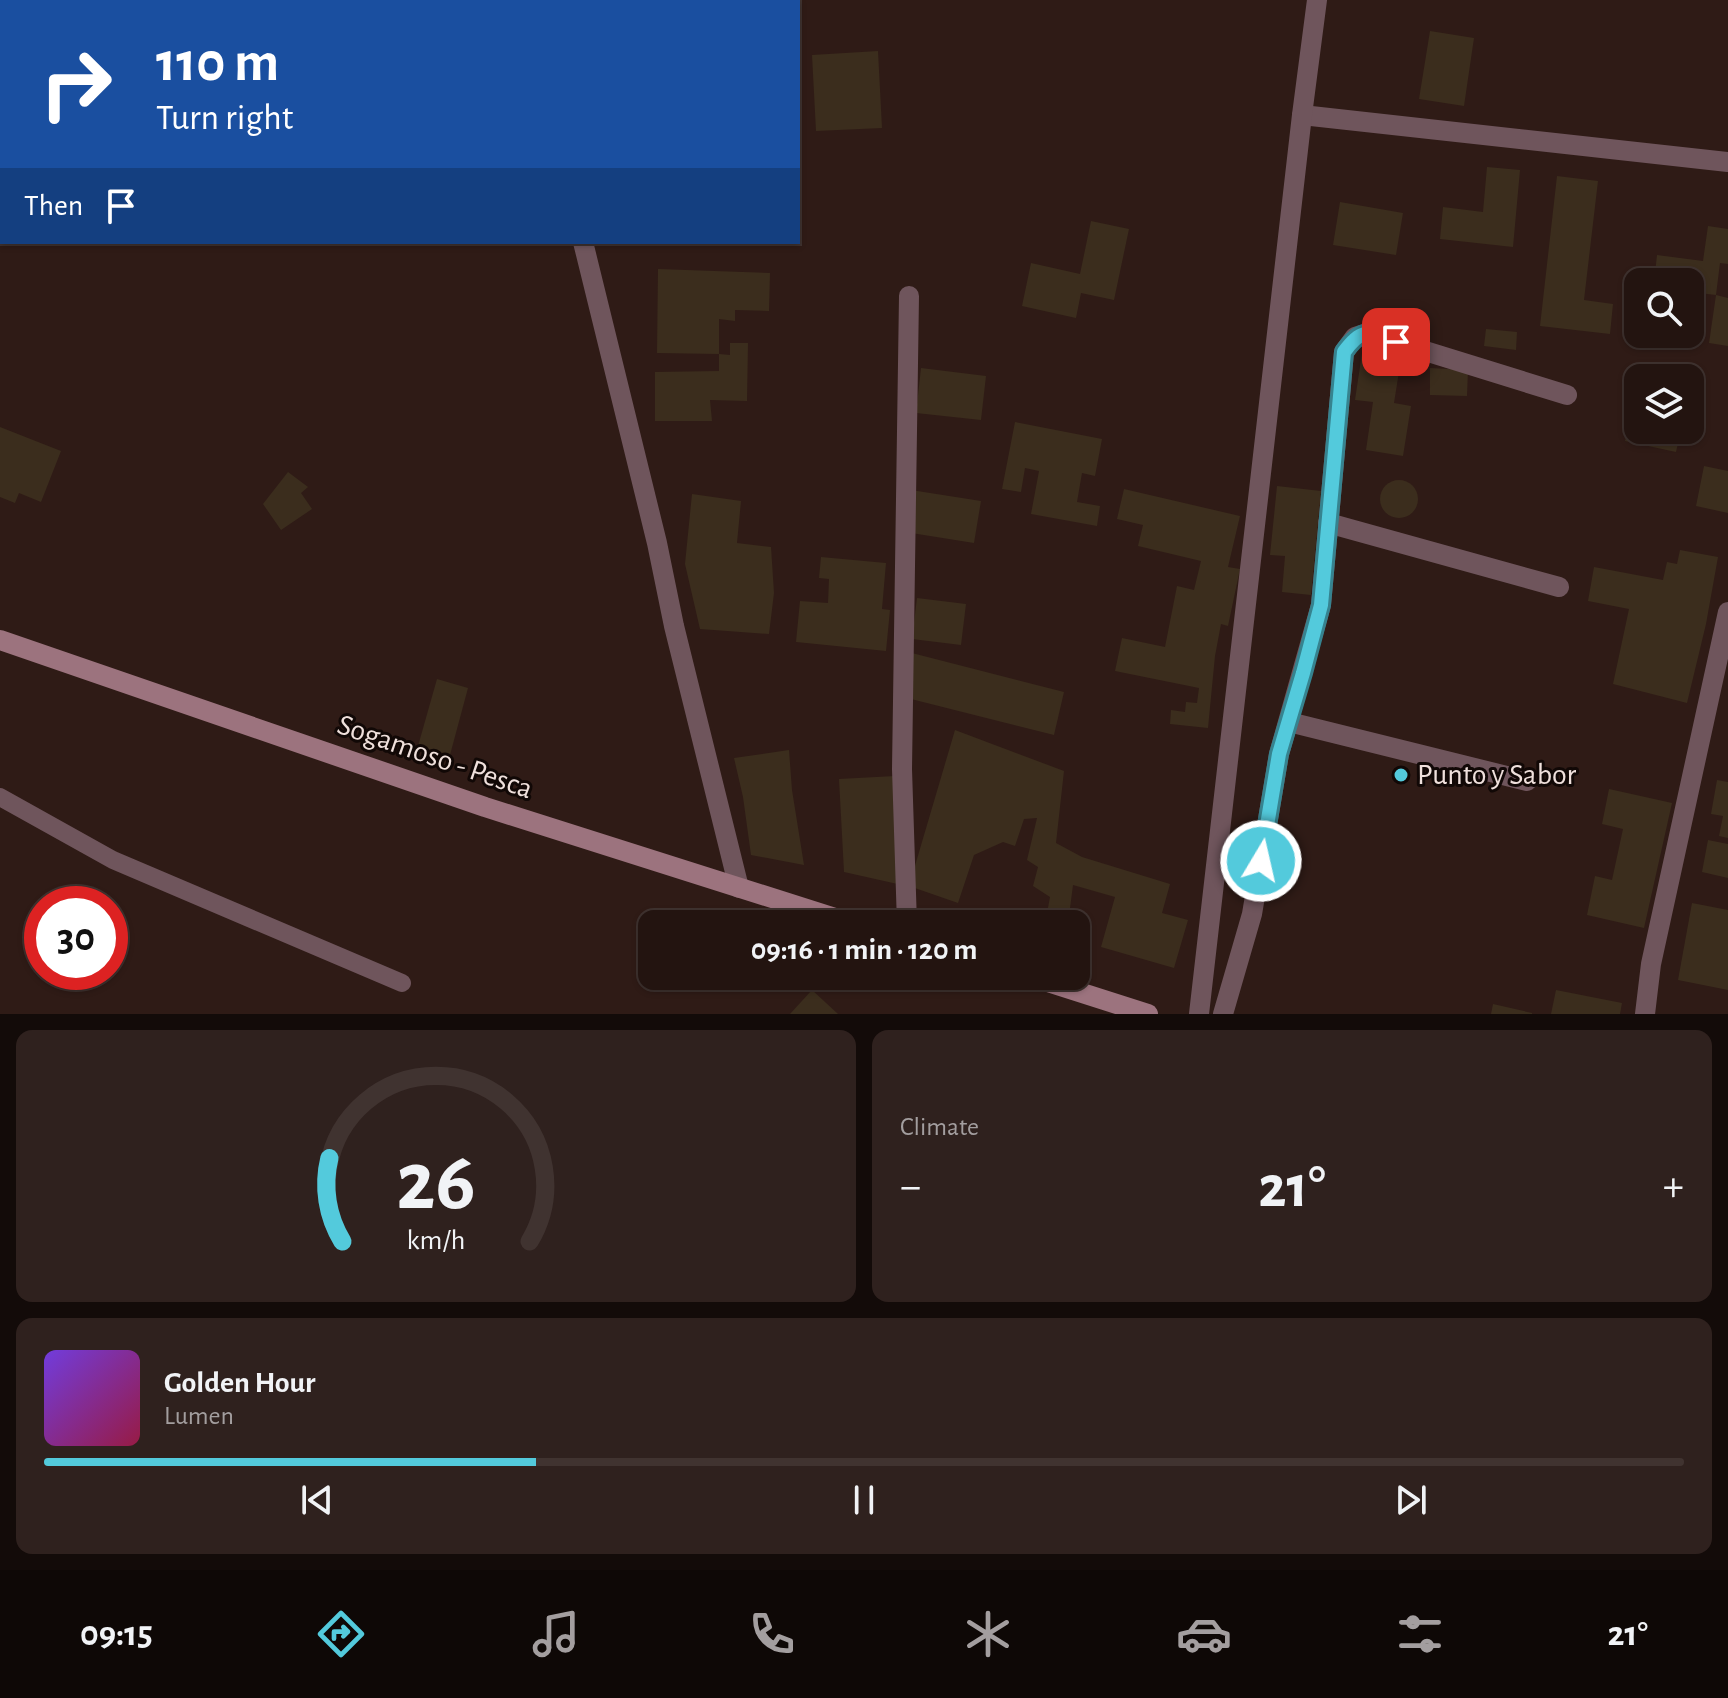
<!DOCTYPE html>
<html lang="en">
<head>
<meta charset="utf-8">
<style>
  body { margin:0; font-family:"Alegreya Sans",sans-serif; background:#2f211e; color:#f1f3f6; height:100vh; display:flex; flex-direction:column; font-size:30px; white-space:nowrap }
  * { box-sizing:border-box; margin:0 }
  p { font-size:26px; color:#a39e9f }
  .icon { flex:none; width:44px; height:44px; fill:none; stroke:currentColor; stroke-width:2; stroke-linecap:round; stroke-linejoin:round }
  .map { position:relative; height:1014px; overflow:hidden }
  .sheet { display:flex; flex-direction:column; gap:16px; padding:16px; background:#130b09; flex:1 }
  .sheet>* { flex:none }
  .top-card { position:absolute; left:0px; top:0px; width:800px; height:244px; box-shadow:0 2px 6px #0004,0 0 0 2px #403330; background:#1a4fa0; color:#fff; overflow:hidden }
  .buttons { position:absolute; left:1624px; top:268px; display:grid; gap:16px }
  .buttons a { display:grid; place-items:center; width:80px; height:80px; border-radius:16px; background:#231410; box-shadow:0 2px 6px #0004,0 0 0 2px #403330; font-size:40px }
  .speed { position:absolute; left:24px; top:886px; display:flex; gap:16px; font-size:40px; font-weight:700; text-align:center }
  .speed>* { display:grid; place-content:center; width:104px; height:104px; border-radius:50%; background:#231410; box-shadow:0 2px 6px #0004,0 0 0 2px #403330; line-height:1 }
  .speed .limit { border:12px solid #d22; background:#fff; color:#111 }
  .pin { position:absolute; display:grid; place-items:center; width:68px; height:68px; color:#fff; margin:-34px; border-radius:16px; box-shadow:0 4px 12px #0006 }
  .me { position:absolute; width:88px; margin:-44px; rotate:9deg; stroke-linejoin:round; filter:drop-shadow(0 0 6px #0008) }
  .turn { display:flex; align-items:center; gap:28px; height:168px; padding:0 24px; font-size:36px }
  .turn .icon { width:104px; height:104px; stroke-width:2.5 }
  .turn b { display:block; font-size:56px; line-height:68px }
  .then { display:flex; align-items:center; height:76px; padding:0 24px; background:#0003; gap:16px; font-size:30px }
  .big { font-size:60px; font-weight:600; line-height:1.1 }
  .sheet .tile { flex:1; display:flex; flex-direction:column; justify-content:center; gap:12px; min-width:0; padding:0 28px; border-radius:16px; background:#2f211e }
  .sheet .dial { align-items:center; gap:0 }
  .dial svg { height:208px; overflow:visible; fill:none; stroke:#403330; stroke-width:7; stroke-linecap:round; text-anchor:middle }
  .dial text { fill:#f1f3f6; stroke:none }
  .song { display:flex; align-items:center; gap:24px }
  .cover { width:96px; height:96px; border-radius:12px; background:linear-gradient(135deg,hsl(260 70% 55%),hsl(340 70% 35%)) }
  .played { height:8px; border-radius:4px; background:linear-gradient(90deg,#53cadc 30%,#403330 30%) }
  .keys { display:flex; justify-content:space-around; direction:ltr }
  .heat { display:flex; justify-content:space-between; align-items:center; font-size:44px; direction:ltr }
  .sheet .tiles { flex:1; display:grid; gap:16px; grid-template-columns:1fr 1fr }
  .tile:last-child { grid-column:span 2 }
  .trip { position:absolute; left:638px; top:910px; width:452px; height:80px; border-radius:16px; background:#231410; box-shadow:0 2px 6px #0004,0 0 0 2px #403330; font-weight:600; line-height:80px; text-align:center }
  .menu { display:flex; height:128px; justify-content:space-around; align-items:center; background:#0e0806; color:#a39e9f }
  .menu .icon { width:56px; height:56px }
  .menu .active { color:#53cadc }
  .menu b { font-size:36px; color:#f1f3f6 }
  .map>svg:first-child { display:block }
  .building { fill:#3b2d1d }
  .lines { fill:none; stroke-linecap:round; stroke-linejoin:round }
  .lane { stroke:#6f555c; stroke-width:18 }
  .street { stroke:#6f555c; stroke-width:20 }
  .secondary { stroke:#9c737e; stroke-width:20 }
  .route-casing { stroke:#36838f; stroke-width:20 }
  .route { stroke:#53cadc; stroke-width:14 }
  .poi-dot { fill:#53cadc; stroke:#110806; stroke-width:3 }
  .labels { text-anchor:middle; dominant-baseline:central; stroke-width:6; stroke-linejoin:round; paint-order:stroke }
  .street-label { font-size:30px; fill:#efe0dc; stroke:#110806 }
  .poi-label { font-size:30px; fill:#efe0dc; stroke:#110806; text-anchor:start }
</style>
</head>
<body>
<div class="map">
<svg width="1728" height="1014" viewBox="0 0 1728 1014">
  <rect width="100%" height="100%" fill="#2f1b16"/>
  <g class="building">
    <path d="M1430 31 1474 38 1464 106 1419 99Z"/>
    <path d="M878 51 882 128 816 131 812 55Z"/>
    <path d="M1487 167 1520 170 1513 247 1440 239 1443 207 1483 212Z"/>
    <path d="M1557 176 1598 181 1584 300 1613 304 1610 334 1540 326Z"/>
    <path d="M1340 202 1403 213 1396 255 1333 245Z"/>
    <path d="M1091 221 1129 229 1114 300 1081 293 1076 318 1022 306 1031 263 1080 274Z"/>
    <path d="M1708 226 1728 229V264L1720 263 1716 295 1728 298V346L1709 343 1716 295 1690 292V282H1654L1657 255 1703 261Z"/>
    <path d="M658 269 770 273 769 311 735 310V321L719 319V354L730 355V343H748L747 401 710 400 712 421H655V372L719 371V354L657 353Z"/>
    <path d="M1486 329 1517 332 1516 350 1484 346Z"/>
    <path d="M1362 353 1401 359 1394 403 1411 406 1403 456 1366 450 1373 402 1355 400Z"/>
    <path d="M921 368 986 376 981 420 916 413Z"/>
    <path d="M1430 368 1468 370 1467 396 1430 395Z"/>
    <path d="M1633 403 1638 404V430H1681L1676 452 1625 441Z"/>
    <path d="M1015 422 1102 439 1095 476 1082 473 1077 502 1100 506 1097 526 1031 514 1039 471 1025 468 1021 492 1002 489Z"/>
    <path d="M0 427 61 451 41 502 19 493 15 503 0 497Z"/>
    <path d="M1704 466 1728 471V513L1696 506Z"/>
    <path d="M288 472 308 487 301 493 312 509 281 530 263 504Z"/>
    <circle cx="1399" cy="499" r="19"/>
    <path d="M1277 486 1321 491 1311 595 1282 592 1285 556 1270 555Z"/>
    <path d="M1124 489 1240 516 1228 567 1240 569 1228 626 1221 624 1215 656 1208 728 1170 724 1171 710 1185 712 1186 702 1197 703 1199 688 1115 671 1122 638 1165 647 1177 586 1194 590 1201 561 1138 546 1143 525 1117 519Z"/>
    <path d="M911 490 981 501 974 543 905 532Z"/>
    <path d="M692 494 741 501 737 543 771 547 774 593 769 634 700 629 685 564Z"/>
    <path d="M1680 550 1718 557 1706 624 1687 703 1613 684 1629 609 1588 601 1594 567 1663 580 1667 562 1677 564Z"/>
    <path d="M821 557 886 563 882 609 890 610 886 651 796 642 800 601 828 603 829 579 819 578Z"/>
    <path d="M917 598 966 604 961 645 912 639Z"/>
    <path d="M908 652 1064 692 1054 735 911 699Z"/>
    <path d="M437 679 468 688 450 755 418 746Z"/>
    <path d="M955 730 1064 771 1056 843 1082 857 1170 884 1162 913 1188 920 1174 968 1101 947 1115 897 1073 885 1068 924H1045L1050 897 1033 886 1038 867 1027 860 1037 818 1024 819 1015 846 1003 842 974 855 958 903 909 886Z"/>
    <path d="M789 750 792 790 804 865 751 855 743 797 734 758Z"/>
    <path d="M895 776 902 885 844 872 839 779Z"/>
    <path d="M1717 780 1728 782V838L1719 836 1723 816 1711 814Z"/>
    <path d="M1609 789 1672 803 1644 928 1587 915 1595 876 1612 880 1623 829 1602 824Z"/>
    <path d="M1708 840 1728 844V878L1702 872Z"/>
    <path d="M1692 903 1728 910V990L1678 980Z"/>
    <path d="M812 990 838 1014H790Z"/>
    <path d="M1556 990 1622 1003 1620 1014H1551Z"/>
    <path d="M1493 1004 1532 1013V1014H1491Z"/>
  </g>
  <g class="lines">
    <path class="lane" d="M0 797 113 860 402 983"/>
    <g class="street">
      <path d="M526 0 527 2"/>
      <path d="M1302 115 1728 162"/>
      <path d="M583 242 657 543 674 626 739 888"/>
      <path d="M1328 523 1559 587"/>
      <path d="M1289 722 1527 781"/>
      <path d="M907 924 902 769 909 296"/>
      <path d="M1199 1014 1302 115 1317 0"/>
      <path d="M1223 1014 1252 914 1279 754 1321 605 1344 352 1355 337 1367 333 1567 395"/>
      <path d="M1645 1014 1651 964 1728 612"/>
    </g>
    <g class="secondary">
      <path d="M0 640 485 807 854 924"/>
      <path d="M1029 976 1148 1014"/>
    </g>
  </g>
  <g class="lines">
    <g class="route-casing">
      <path id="route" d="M1261 861 1279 754 1303 673 1321 605 1344 352C1363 326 1368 333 1396 342"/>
    </g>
    <use href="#route" class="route"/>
  </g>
  <circle class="poi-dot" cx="1401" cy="775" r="8"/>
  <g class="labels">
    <g class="street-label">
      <text transform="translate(435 757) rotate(19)">Sogamoso - Pesca</text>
    </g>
    <g class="poi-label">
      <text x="1417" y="775">Punto y Sabor</text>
    </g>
  </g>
</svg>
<div class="buttons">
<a><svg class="icon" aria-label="search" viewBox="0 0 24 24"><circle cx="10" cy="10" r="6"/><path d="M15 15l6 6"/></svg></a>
<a><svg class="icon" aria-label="layers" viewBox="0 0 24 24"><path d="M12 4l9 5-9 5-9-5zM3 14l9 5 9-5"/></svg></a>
</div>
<div class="speed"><div class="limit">30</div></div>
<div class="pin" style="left:1396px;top:342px;background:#d93025"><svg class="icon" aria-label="arrive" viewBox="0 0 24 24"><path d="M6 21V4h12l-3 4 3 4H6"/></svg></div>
<svg class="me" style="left:1261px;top:861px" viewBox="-20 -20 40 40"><circle r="17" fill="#53cadc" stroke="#fff" stroke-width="3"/><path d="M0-11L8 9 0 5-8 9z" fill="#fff"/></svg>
<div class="trip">09:16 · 1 min · 120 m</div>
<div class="top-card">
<div class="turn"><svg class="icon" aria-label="right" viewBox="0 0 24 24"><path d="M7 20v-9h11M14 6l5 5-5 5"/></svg><div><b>110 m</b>Turn right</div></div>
<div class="then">Then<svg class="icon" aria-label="arrive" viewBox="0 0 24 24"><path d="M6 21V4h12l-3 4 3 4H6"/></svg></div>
</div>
</div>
<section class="sheet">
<div class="tiles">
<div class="tile dial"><svg viewBox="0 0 100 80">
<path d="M14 69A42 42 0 1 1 86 69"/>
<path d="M14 69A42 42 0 0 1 9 37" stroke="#53cadc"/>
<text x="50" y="56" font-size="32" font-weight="700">26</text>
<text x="50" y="72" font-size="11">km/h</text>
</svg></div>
<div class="tile"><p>Climate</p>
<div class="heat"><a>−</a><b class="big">21°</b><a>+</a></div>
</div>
<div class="tile">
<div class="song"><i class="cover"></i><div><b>Golden Hour</b><p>Lumen</p></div></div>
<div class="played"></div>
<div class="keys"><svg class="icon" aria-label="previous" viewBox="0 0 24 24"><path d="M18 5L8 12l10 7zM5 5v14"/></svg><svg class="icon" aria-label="pause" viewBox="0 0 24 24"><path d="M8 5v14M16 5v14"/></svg><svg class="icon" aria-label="next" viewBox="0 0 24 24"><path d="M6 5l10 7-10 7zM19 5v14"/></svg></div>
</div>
</div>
</section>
<nav class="menu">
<b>09:15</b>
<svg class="icon active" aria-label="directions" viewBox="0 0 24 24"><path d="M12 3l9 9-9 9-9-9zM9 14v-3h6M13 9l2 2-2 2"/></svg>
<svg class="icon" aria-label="music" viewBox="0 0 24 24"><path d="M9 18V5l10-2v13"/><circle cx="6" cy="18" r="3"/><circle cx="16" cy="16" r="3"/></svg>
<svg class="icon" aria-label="phone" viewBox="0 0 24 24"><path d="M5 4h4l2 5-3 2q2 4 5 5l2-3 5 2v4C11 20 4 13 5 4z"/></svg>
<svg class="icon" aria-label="climate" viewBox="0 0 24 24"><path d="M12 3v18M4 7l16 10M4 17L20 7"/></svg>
<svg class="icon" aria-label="car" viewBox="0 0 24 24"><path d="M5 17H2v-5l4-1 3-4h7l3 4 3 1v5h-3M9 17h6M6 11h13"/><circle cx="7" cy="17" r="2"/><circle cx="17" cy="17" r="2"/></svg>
<svg class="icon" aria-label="filters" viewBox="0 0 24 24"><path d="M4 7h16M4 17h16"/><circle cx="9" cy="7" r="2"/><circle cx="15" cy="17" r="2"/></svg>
<b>21°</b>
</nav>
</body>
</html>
